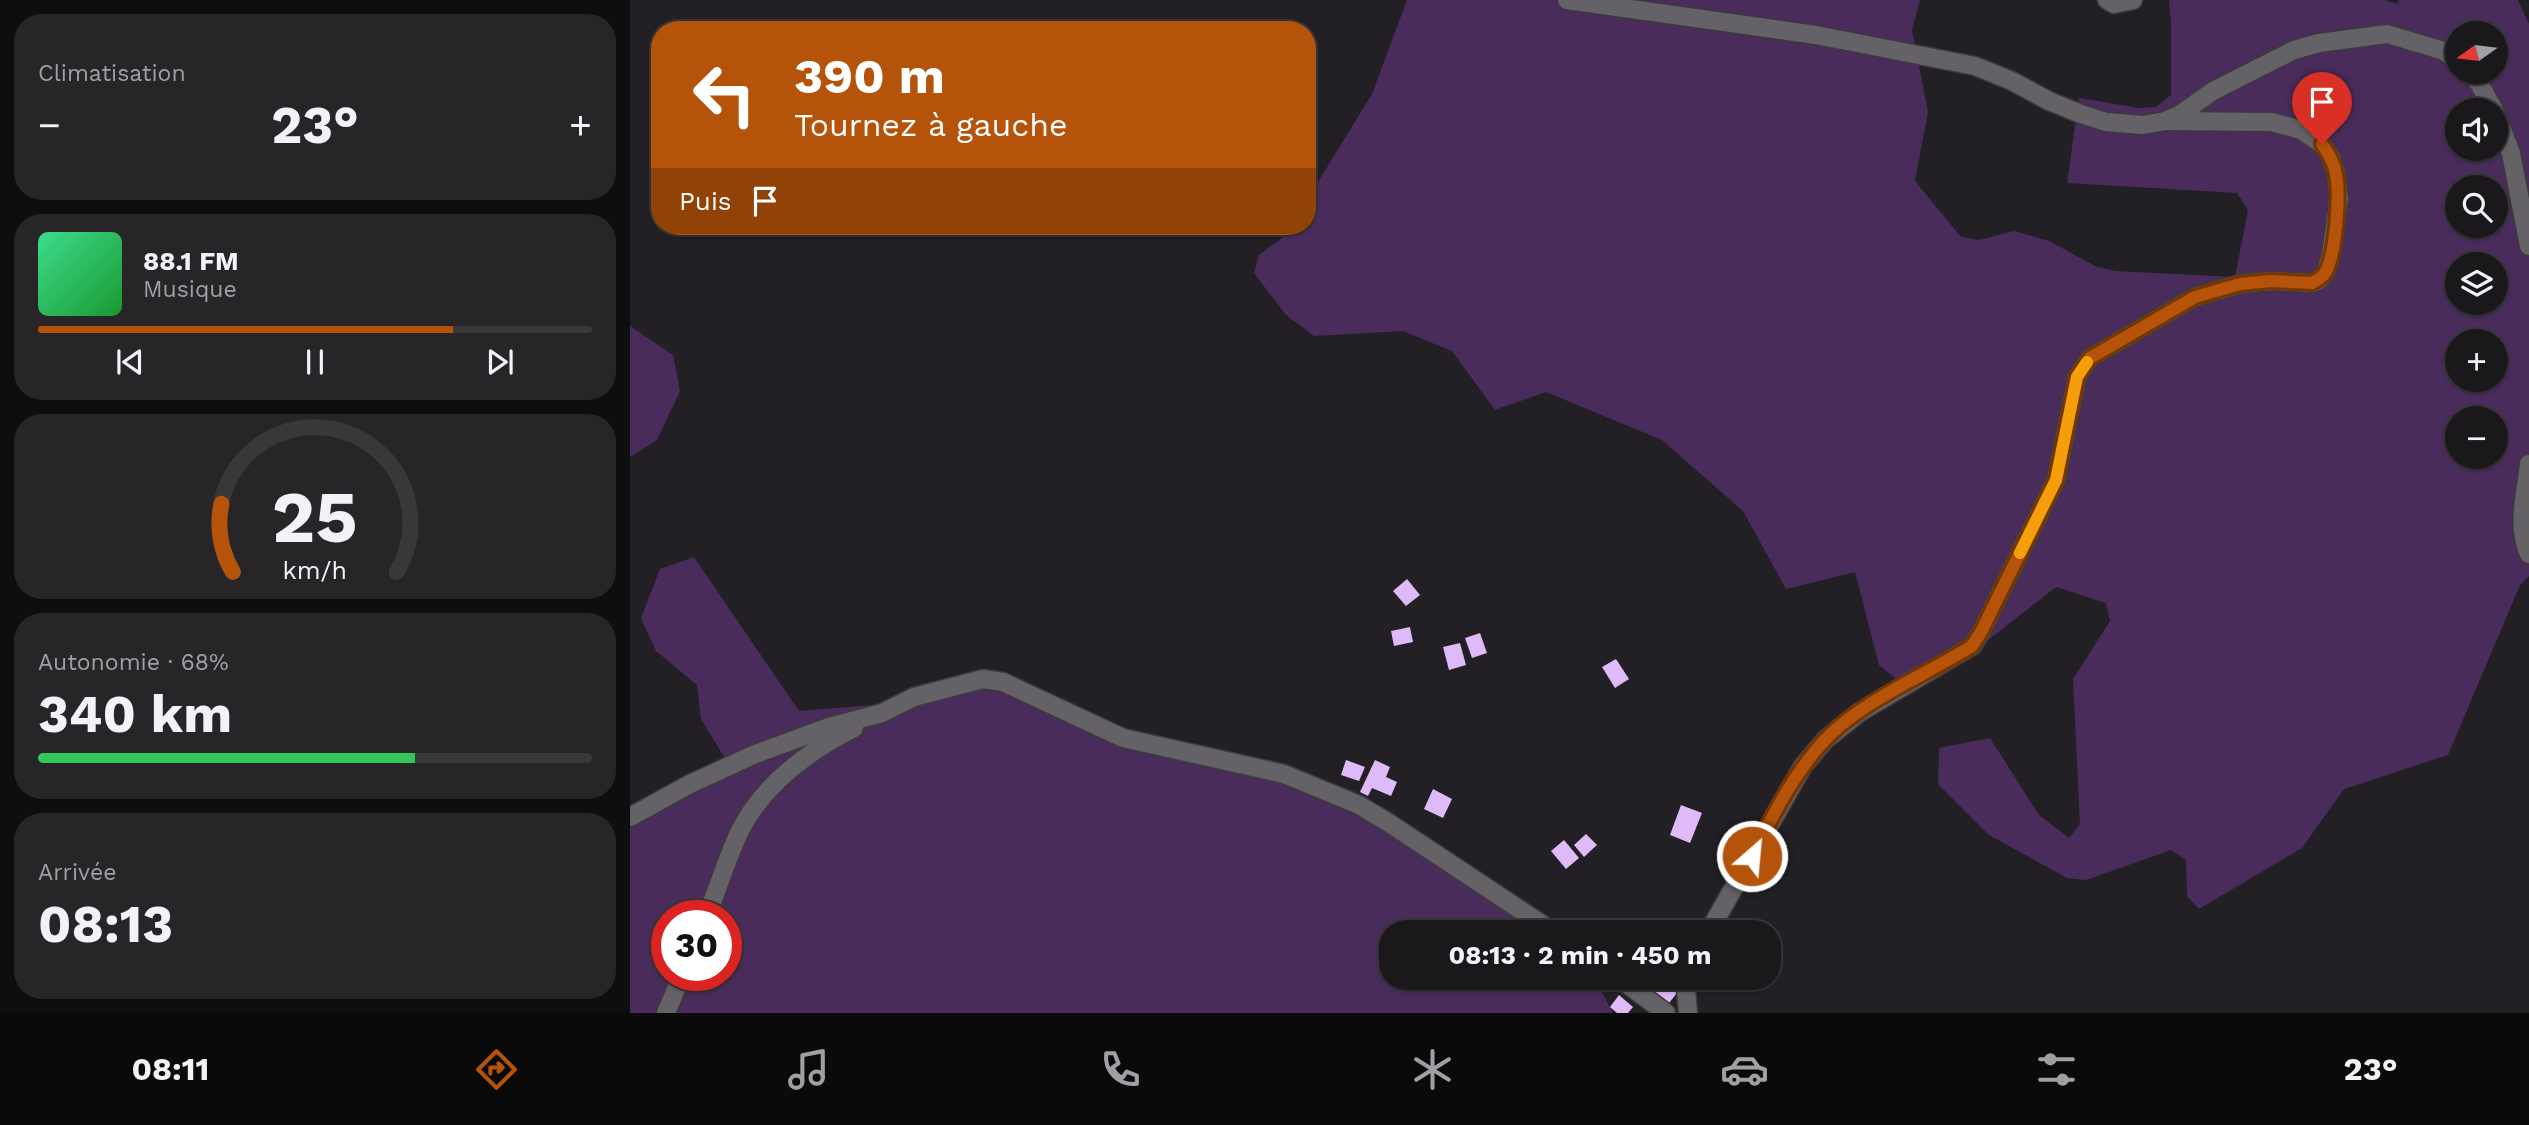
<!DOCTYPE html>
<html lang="fr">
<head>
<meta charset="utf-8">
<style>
  body { margin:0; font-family:"Work Sans",sans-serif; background:#272528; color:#f1f3f6; height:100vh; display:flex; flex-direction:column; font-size:26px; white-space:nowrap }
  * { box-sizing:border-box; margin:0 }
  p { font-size:23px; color:#9fa0a3 }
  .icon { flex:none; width:38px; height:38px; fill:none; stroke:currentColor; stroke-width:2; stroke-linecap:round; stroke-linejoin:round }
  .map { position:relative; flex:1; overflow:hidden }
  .drawer { display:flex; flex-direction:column; gap:14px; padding:14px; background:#0e0d0f; width:630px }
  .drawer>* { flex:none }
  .guide { position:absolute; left:21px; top:21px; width:665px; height:214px; border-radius:28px; box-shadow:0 2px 5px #0004,0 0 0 2px #38373a; background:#b45309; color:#fff; overflow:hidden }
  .needle { width:46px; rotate:256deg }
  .tools { position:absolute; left:1815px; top:21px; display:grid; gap:14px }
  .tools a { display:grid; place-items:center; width:63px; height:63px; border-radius:50%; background:#1a181b; box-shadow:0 2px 5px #0004,0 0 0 2px #38373a; font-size:35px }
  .speed { position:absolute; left:21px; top:900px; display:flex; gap:14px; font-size:35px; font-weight:700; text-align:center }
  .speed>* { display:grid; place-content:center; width:91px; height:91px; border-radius:50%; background:#1a181b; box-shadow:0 2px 5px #0004,0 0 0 2px #38373a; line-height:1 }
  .speed .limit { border:10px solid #d22; background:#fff; color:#111 }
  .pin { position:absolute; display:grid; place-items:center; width:60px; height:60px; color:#fff; margin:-72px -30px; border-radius:50% 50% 50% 0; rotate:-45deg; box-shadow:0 0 7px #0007 }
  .pin .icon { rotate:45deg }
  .me { position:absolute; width:77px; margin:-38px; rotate:27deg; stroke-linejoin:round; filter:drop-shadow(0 0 5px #0008) }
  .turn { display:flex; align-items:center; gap:24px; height:147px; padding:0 28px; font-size:32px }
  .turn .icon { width:91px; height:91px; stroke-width:2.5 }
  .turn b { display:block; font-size:49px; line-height:60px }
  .then { display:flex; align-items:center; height:66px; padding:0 28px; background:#0003; gap:14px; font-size:26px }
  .big { font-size:52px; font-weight:700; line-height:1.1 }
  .drawer .widget { flex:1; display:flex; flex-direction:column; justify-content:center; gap:10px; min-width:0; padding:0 24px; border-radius:28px; background:#272528 }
  .drawer .dial { align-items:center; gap:0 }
  .dial svg { height:182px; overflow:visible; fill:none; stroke:#38373a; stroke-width:7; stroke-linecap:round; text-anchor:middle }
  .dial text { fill:#f1f3f6; stroke:none }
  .song { display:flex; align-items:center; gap:21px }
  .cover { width:84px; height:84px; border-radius:10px; background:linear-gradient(135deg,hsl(150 70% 55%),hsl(130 70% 35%)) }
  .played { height:7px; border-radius:4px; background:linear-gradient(90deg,#b45309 75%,#38373a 75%) }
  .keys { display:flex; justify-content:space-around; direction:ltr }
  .heat { display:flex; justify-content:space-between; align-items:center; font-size:38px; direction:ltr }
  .charge { height:10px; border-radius:5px; background:linear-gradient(90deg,#34c759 68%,#38373a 0) }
  .trip { position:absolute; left:749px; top:920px; width:402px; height:70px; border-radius:28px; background:#1a181b; box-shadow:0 2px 5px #0004,0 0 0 2px #38373a; font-weight:700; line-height:70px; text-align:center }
  .dock { display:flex; height:112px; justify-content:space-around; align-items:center; background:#0a0a0b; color:#9fa0a3 }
  .dock .icon { width:49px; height:49px }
  .dock .active { color:#b45309 }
  .dock b { font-size:32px; color:#f1f3f6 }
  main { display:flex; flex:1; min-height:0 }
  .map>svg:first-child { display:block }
  .green { fill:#492c5b; fill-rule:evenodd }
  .building { fill:#dfbaf8 }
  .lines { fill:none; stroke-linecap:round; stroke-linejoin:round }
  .street-casing { stroke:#3c3a3d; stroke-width:21 }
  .street { stroke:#646266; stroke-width:18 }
  .route-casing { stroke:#753606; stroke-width:18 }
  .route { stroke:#b45309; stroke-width:12 }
  .slow { stroke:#f59e0b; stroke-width:12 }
</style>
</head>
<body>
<main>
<section class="drawer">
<div class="widget"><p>Climatisation</p>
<div class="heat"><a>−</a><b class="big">23°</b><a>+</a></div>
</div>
<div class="widget">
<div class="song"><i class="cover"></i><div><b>88.1 FM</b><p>Musique</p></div></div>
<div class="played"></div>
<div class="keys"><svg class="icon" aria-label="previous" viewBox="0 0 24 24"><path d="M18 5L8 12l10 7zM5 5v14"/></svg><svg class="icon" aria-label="pause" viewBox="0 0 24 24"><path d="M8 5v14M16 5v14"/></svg><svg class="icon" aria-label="next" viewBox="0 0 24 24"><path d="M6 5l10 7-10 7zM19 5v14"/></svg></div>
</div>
<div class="widget dial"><svg viewBox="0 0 100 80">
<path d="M14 69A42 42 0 1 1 86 69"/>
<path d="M14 69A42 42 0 0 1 9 39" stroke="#b45309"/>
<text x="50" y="56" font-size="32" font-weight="700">25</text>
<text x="50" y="72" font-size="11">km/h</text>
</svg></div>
<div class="widget"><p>Autonomie · 68%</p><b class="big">340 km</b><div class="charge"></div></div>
<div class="widget"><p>Arrivée</p><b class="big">08:13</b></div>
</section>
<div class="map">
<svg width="1899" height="1013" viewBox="0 0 1899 1013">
  <rect width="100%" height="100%" fill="#222024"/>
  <g class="green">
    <path d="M777 0H1290L1282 30 1298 112 1285 181 1331 237 1349 240 1384 231 1419 241 1467 267 1485 271 1605 277 1618 210 1607 193 1437 183 1449 98 1509 108 1526 107 1541 95V22L1539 0H1755L1767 4 1769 0H1888L1899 24V576L1890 585 1818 755 1714 789 1672 848 1569 909 1557 896 1556 860 1541 850 1456 880 1437 878 1359 835 1308 784 1309 748 1360 738 1409 815 1439 838 1450 824 1443 679 1480 621 1476 603 1426 587 1311 677 1277 688 1249 665 1225 572 1156 589 1113 511 1032 440 916 392 865 410 822 351 773 331 684 336 656 315 624 273 629 255 657 234 662 226H677V200L742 94ZM1827 33H1866V72H1827ZM1827 110H1866V149H1827ZM1827 187H1866V226H1827ZM1827 264H1866V303H1827ZM1827 341H1866V380H1827ZM1827 418H1866V457H1827Z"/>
    <path d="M0 326 43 355 50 391 27 440 0 457Z"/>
    <path d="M64 557 169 711 256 704 353 679 493 738 654 774 729 805 925 933H761V978H964L983 1013H0V817L99 765 71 719 67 685 26 651 11 618 30 569ZM37 915H96V975H37Z"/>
  </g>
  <g class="building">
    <path d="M777 579 790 595 776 606 763 591Z"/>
    <path d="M780 627 783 642 764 646 761 631Z"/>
    <path d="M850 633 857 653 842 658 835 638Z"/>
    <path d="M830 643 836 665 819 670 813 647Z"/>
    <path d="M986 659 999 679 985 688 972 667Z"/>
    <path d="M716 760 735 767 729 781 711 775Z"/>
    <path d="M745 760 760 767 756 777 767 782 761 796 742 788 738 796 730 792Z"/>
    <path d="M803 789 822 799 813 818 794 809Z"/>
    <path d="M1051 805 1072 813 1060 843 1040 835Z"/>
    <path d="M956 834 967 845 954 857 944 845Z"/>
    <path d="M934 840 949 858 936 869 921 851Z"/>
    <path d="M1010 978H1033L1023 990Z"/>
    <path d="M1034 981 1047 993 1039 1003 1025 992Z"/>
    <path d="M989 995 1003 1007 998 1013H987L980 1007Z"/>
  </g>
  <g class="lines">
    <g class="street-casing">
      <g id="street">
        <path d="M937 0 1186 35 1345 66 1382 81 1419 101 1451 114 1476 122 1513 125 1535 121 1549 115 1583 91 1664 50 1689 43 1757 34 1814 51 1827 60"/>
        <path d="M1477 0 1484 4 1503 0"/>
        <path d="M1839 72 1850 85 1864 110"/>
        <path d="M1866 114 1881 153 1899 246"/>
        <path d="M1899 464C1896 493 1886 527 1899 554"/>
        <path d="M0 817 60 784 123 755 199 727 252 713 284 697 353 679 373 682 493 738 654 774 729 805 759 823 925 933"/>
        <path d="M77 915C88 889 96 861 108 835 131 785 177 752 224 728"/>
        <path d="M1078 933 1173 766 1195 740 1230 712 1342 646 1351 632 1426 480 1447 377 1460 358 1565 297 1610 284 1641 281 1682 283 1689 280 1696 272 1701 255 1709 198 1706 173 1701 158 1692 144 1671 130 1642 122 1535 121"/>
        <path d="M989 978 1036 1013"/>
        <path d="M1055 978 1058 1013"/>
        <path d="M36 1013 52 975"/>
      </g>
    </g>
    <use href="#street" class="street"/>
  </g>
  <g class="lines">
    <g class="route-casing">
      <path id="route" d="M1122 856C1142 817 1163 775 1193 742 1231 701 1294 676 1342 646L1351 632 1426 480 1447 377 1460 358 1565 297 1610 284 1641 281 1682 283C1687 280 1692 278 1695 273 1706 255 1710 195 1706 174 1704 162 1698 153 1692 144"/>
    </g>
    <use href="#route" class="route"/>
    <path class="slow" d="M1390 553 1426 480 1447 377 1457 362"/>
  </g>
</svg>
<div class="tools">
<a><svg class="needle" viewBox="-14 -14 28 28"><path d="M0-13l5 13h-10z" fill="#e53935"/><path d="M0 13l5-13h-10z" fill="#9fa0a3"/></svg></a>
<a><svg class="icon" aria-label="sound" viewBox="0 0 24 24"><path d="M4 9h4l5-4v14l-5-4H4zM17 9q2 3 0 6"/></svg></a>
<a><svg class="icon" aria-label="search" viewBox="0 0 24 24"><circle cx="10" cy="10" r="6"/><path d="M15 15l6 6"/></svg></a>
<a><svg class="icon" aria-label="layers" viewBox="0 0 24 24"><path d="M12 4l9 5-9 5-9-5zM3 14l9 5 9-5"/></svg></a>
<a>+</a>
<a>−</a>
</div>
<div class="speed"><div class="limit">30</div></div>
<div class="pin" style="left:1692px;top:144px;background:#d93025"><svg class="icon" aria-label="arrive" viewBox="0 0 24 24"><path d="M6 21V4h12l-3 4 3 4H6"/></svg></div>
<svg class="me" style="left:1122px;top:856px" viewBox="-20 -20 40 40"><circle r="17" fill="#b45309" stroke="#fff" stroke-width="3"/><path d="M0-11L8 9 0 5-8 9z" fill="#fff"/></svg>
<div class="trip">08:13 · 2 min · 450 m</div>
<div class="guide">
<div class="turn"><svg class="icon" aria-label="left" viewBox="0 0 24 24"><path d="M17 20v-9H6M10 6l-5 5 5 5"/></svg><div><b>390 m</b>Tournez à gauche</div></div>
<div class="then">Puis<svg class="icon" aria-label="arrive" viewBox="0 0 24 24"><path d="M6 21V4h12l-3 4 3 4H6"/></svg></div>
</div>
</div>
</main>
<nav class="dock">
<b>08:11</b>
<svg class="icon active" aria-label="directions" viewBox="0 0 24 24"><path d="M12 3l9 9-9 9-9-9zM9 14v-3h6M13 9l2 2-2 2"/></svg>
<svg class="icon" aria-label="music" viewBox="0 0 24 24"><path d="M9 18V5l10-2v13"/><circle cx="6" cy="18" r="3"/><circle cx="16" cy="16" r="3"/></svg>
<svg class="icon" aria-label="phone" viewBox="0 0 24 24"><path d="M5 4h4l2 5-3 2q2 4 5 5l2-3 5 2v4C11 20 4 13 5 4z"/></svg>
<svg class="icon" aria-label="climate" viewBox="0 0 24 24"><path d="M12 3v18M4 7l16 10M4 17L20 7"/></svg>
<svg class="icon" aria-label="car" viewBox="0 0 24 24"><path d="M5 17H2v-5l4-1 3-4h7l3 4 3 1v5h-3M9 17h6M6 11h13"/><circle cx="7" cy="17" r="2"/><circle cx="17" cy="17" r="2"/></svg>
<svg class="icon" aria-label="filters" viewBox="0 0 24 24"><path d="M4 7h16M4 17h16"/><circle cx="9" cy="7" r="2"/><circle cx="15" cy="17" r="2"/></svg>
<b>23°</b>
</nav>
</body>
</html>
